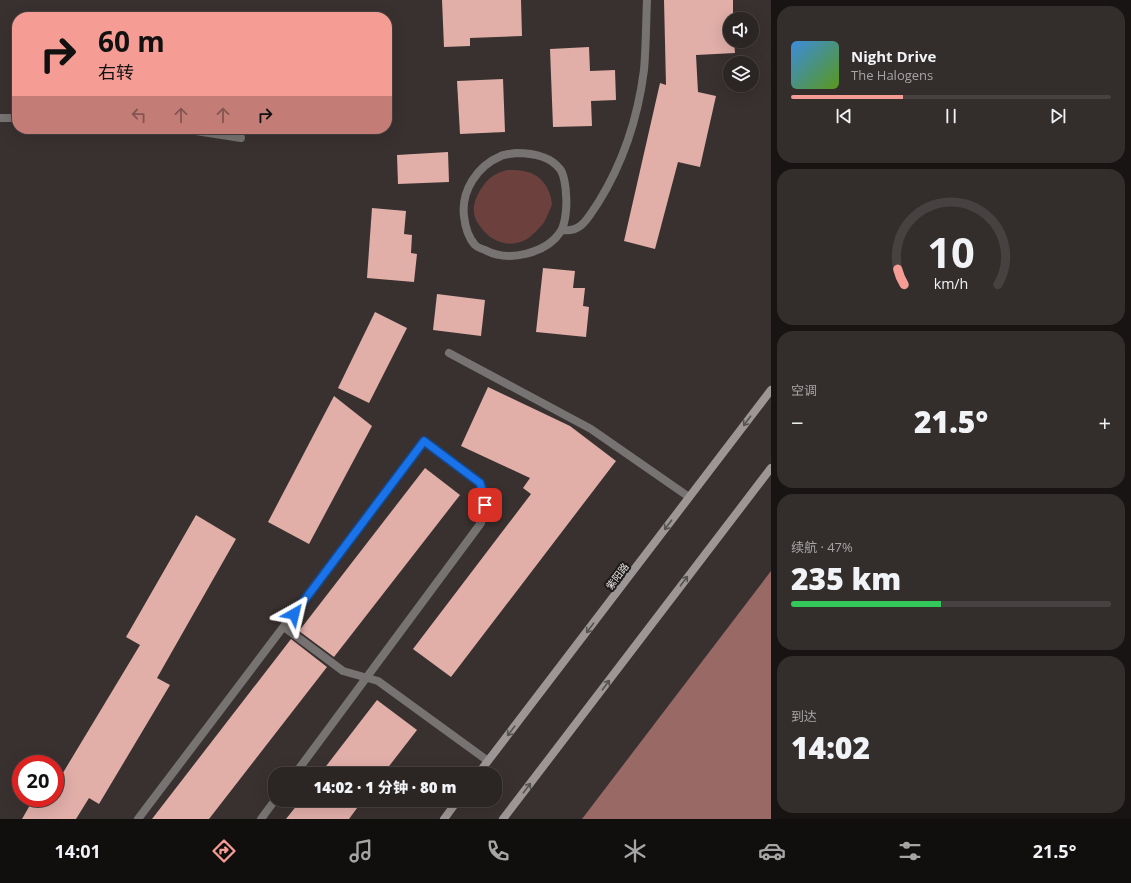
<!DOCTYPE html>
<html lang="zh">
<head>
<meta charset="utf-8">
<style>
  body { margin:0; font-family:"Open Sans","Noto Sans SC",sans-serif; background:#332d2c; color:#f1f3f6; height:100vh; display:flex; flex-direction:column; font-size:15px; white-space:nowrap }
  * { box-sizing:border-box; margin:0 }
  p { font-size:13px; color:#a6a5a6 }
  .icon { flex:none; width:22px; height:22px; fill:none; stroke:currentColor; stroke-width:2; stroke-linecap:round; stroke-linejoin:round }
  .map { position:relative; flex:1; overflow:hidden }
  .details { display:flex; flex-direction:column; gap:6px; padding:6px; background:#181414; width:360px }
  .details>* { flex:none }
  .top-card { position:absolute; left:12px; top:12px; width:380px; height:122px; border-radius:16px; box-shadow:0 4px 16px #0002,0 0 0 1px #474241; background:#f59c94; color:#111; overflow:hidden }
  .tools { position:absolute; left:723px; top:12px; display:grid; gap:8px }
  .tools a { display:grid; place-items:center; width:36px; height:36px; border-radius:50%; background:#2b2524; box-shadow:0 4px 16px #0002,0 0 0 1px #474241; font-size:20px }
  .speed { position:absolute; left:12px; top:755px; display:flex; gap:8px; font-size:20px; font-weight:700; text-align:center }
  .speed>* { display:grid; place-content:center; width:52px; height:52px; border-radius:50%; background:#2b2524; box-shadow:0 4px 16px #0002,0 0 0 1px #474241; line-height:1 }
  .speed .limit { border:6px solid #d22; background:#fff; color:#111 }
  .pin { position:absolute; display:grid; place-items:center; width:34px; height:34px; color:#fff; margin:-17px; border-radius:8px; box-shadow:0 2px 6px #0006 }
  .me { position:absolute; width:44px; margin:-22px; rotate:37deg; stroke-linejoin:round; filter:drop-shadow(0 0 3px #0008) }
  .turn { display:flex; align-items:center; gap:14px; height:84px; padding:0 20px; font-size:18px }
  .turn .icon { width:52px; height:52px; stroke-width:2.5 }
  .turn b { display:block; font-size:28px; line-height:34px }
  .lanes { display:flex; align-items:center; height:38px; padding:0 20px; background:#0003; justify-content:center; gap:20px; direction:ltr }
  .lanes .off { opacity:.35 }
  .big { font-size:30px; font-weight:800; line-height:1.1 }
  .details .card { flex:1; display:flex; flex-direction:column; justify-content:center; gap:6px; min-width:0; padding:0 14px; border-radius:16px; background:#332d2c }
  .details .dial { align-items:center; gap:0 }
  .dial svg { height:104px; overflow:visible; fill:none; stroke:#474241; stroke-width:7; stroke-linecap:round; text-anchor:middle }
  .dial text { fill:#f1f3f6; stroke:none }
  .song { display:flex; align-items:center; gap:12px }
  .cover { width:48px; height:48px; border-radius:6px; background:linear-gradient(135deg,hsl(210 70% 55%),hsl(90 70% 35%)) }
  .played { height:4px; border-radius:2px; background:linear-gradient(90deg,#f59c94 35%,#474241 35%) }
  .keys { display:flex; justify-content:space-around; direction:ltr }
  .heat { display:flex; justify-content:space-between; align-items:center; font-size:22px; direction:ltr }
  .charge { height:6px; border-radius:3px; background:linear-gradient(90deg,#34c759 47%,#474241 0) }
  .trip { position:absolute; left:268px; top:767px; width:234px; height:40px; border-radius:16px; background:#2b2524; box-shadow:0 4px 16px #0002,0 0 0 1px #474241; font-weight:800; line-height:40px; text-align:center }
  .dock { display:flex; height:64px; justify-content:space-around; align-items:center; background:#110f0e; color:#a6a5a6 }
  .dock .icon { width:28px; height:28px }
  .dock .on { color:#f59c94 }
  .dock b { font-size:18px; color:#f1f3f6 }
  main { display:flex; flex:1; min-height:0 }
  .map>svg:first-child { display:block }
  .green { fill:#6c413d }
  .water { fill:#986965 }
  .building { fill:#e1aea8 }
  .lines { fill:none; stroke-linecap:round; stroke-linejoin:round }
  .service { stroke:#777373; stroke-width:8 }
  .secondary { stroke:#9d9696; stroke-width:8 }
  .oneway { stroke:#575252 }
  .route-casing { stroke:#114b97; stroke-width:10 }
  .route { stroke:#1a73e8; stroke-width:7 }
  .labels { text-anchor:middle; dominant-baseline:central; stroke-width:4; stroke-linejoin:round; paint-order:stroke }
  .street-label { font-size:10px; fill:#eae5e5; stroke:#1e1a1a }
</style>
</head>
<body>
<main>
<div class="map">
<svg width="771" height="819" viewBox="0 0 771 819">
  <rect width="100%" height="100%" fill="#393130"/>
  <path class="green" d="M507 170C514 170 522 170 528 172 541 176 548 186 551 198 551 199 552 204 552 204 551 208 545 221 543 224 539 228 532 236 527 239 510 249 490 242 480 226 477 222 474 217 474 212 473 204 477 195 481 189 488 178 495 173 507 170Z"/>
  <path class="water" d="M771 571V819H582Z"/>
  <g class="building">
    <path d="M442 0H521L522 36 470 38V46L444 47Z"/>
    <path d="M664 0H733V19H730V41H734L735 53 696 55 698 92 716 96 700 167 678 162 655 249 624 241 660 83 666 85Z"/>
    <path d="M589 47 590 71 615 70 616 100 591 101 592 126 553 127 550 49Z"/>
    <path d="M503 79 505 132 460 134 457 81Z"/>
    <path d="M448 152 449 182 398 184 397 155Z"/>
    <path d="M372 208 406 211 404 234 412 235 411 253 417 254 414 282 367 278Z"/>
    <path d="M543 268 575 271 573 288H585L583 306 589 307 586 337 536 332Z"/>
    <path d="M437 294 485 300 481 336 433 330Z"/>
    <path d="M375 312 407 328 369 403 338 388Z"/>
    <path d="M488 387 570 426 616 461 451 677 413 649 531 494 523 488 530 478 461 446Z"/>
    <path d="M334 396 372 426 309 544 268 522Z"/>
    <path d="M425 468 460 495 334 657 299 631Z"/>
    <path d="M196 515 236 539 157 678 170 685 99 804 89 798 76 819H22L34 798H55V786L140 645 126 637Z"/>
    <path d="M291 639 327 667 209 819H152Z"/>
    <path d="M377 700 417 730 383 774H320Z"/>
    <path d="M301 800H363L349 819H286Z"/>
  </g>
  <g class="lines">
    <g class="service">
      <path d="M0 118H17"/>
      <path d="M187 129 196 131 241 138"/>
      <path d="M516 153C531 153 550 156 560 169 564 174 566 188 566 195 567 204 566 222 561 231 547 253 509 263 485 250 482 249 477 247 475 245 468 237 465 226 464 216 461 191 477 166 501 156 505 154 511 154 516 153Z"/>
      <path d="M562 230C582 233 588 217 598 203 623 163 638 117 644 70 646 47 646 23 647 0"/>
      <path d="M449 353 591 429 689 497"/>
      <path d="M284 627 343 671 378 681 488 761"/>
      <path d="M138 819 424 441 480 483 484 496 485 505 481 523 295 774"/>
      <path d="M261 819 275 800"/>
    </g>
    <g class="secondary">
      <path d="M478 774 771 390"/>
      <path d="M444 819 458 800"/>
      <path d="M503 819 771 468"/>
    </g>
  </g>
  <defs><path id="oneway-shaft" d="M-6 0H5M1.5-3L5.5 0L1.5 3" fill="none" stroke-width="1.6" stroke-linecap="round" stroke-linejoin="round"/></defs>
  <g class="oneway">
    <use href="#oneway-shaft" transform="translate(747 421) rotate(127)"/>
    <use href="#oneway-shaft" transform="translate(668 525) rotate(127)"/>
    <use href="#oneway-shaft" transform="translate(684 581) rotate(-53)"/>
    <use href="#oneway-shaft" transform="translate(590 628) rotate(127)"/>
    <use href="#oneway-shaft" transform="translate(606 685) rotate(-53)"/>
    <use href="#oneway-shaft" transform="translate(511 731) rotate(127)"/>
    <use href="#oneway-shaft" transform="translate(527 788) rotate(-53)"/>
  </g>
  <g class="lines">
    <g class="route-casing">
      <path id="route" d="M294 614 424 441 480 483 484 496 485 505"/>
    </g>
    <use href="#route" class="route"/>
  </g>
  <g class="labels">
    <g class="street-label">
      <text transform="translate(617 576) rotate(-53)">紫阳路</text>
    </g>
  </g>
</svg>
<div class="tools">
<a><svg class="icon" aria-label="sound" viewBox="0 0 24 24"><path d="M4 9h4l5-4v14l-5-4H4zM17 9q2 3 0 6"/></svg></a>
<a><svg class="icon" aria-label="layers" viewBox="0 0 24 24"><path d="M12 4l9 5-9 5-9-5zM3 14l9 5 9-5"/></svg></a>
</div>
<div class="speed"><div class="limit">20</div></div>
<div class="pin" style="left:485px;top:505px;background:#d93025"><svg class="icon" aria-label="arrive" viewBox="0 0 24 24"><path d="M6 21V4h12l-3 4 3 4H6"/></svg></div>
<svg class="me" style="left:294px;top:614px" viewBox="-20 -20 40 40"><path d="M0-17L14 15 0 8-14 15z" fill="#1a73e8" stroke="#fff" stroke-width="4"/></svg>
<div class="trip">14:02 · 1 分钟 · 80 m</div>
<div class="top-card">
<div class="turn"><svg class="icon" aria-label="right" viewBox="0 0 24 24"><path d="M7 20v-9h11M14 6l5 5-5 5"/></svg><div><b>60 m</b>右转</div></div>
<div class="lanes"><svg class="icon off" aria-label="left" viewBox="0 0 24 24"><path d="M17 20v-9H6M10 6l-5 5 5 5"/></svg><svg class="icon off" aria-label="ahead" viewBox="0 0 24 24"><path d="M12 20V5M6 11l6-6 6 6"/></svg><svg class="icon off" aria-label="ahead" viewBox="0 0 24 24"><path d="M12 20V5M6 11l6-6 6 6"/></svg><svg class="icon" aria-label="right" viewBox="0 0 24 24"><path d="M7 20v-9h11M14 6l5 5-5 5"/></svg></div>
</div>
</div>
<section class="details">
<div class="card">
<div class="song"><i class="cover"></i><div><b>Night Drive</b><p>The Halogens</p></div></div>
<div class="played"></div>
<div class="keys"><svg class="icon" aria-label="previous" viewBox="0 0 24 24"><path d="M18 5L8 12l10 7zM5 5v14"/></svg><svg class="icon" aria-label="pause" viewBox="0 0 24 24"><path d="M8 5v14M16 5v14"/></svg><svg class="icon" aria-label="next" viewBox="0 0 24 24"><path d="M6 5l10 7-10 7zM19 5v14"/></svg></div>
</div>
<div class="card dial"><svg viewBox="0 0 100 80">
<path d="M14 69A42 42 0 1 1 86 69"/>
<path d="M14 69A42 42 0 0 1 9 57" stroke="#f59c94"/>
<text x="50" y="56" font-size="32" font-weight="700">10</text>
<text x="50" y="72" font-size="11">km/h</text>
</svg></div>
<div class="card"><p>空调</p>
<div class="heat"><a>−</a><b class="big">21.5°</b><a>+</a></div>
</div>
<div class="card"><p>续航 · 47%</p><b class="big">235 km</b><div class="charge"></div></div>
<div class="card"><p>到达</p><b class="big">14:02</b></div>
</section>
</main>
<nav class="dock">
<b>14:01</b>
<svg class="icon on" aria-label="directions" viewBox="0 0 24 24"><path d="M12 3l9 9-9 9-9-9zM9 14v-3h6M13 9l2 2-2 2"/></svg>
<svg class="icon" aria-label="music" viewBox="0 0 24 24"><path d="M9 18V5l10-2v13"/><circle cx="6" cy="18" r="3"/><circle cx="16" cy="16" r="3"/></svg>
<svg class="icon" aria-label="phone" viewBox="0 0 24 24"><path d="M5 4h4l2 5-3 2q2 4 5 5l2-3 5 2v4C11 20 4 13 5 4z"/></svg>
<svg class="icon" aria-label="climate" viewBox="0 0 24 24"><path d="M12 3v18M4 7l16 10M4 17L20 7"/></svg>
<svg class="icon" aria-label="car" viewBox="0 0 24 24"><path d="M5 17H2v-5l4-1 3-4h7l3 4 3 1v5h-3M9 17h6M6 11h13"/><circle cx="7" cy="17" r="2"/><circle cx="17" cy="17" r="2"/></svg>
<svg class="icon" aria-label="filters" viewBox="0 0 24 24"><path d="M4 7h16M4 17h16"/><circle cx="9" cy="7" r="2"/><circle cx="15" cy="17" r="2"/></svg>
<b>21.5°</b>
</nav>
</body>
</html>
